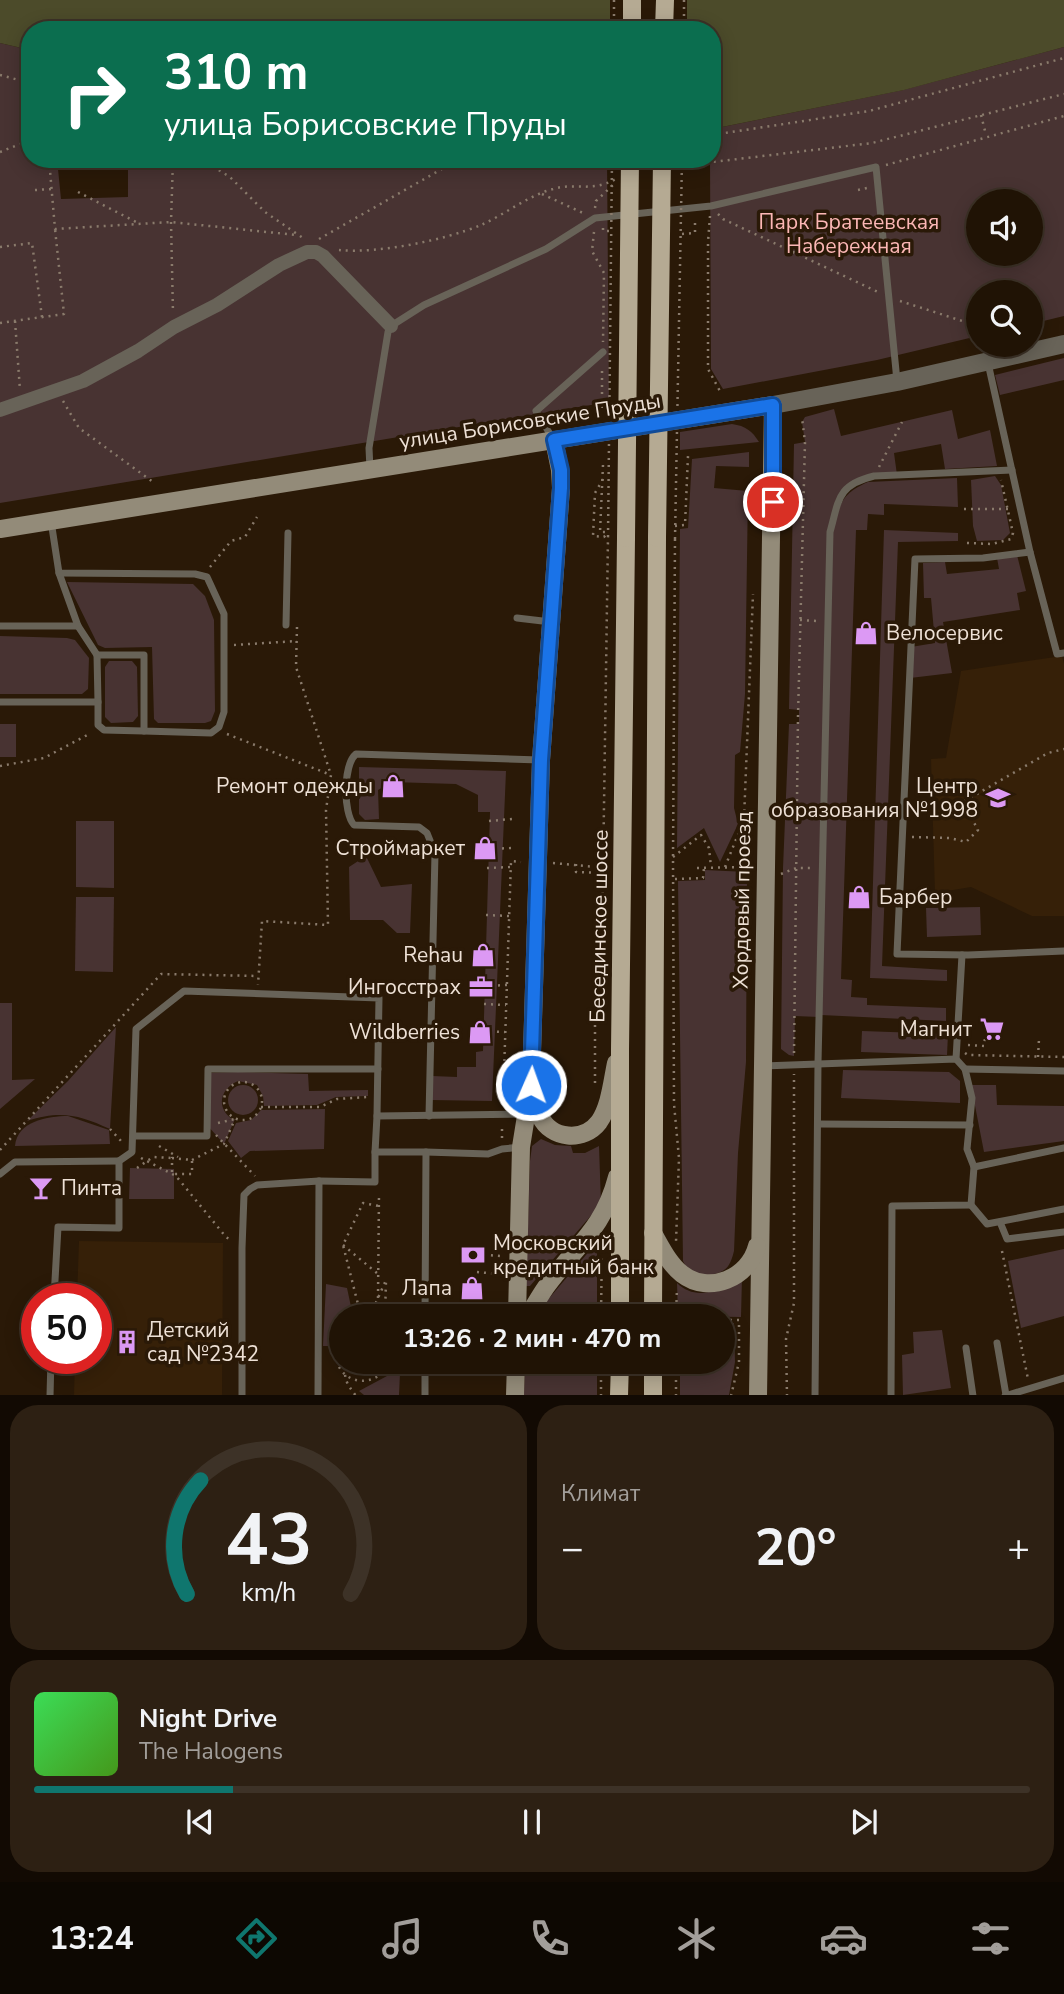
<!DOCTYPE html>
<html lang="ru">
<head>
<meta charset="utf-8">
<style>
  body { margin:0; font-family:"Nunito Sans",sans-serif; background:#2d2013; color:#f1f3f6; height:100vh; display:flex; flex-direction:column; font-size:26px; white-space:nowrap }
  * { box-sizing:border-box; margin:0 }
  p { font-size:23px; color:#a29e9a }
  .icon { flex:none; width:38px; height:38px; fill:none; stroke:currentColor; stroke-width:2; stroke-linecap:round; stroke-linejoin:round }
  .map { position:relative; height:1395px; overflow:hidden }
  .panel { display:flex; flex-direction:column; gap:10px; padding:10px; background:#120a03; flex:1 }
  .panel>* { flex:none }
  .hud { position:absolute; left:21px; top:21px; width:700px; height:147px; border-radius:28px; box-shadow:0 4px 18px #0003,0 0 0 2px #3d3227; background:#0b6e4f; color:#fff; overflow:hidden }
  .buttons { position:absolute; left:966px; top:189px; display:grid; gap:14px }
  .buttons a { display:grid; place-items:center; width:77px; height:77px; border-radius:50%; background:#201305; box-shadow:0 4px 18px #0003,0 0 0 2px #3d3227; font-size:35px }
  .speed { position:absolute; left:21px; top:1283px; display:flex; gap:14px; font-size:35px; font-weight:700; text-align:center }
  .speed>* { display:grid; place-content:center; width:91px; height:91px; border-radius:50%; background:#201305; box-shadow:0 4px 18px #0003,0 0 0 2px #3d3227; line-height:1 }
  .speed .limit { border:10px solid #d22; background:#fff; color:#111 }
  .pin { position:absolute; display:grid; place-items:center; width:60px; height:60px; color:#fff; margin:-30px; border:4px solid #fff; border-radius:50%; box-shadow:0 2px 7px #0007 }
  .me { position:absolute; width:77px; margin:-38px; rotate:2deg; stroke-linejoin:round; filter:drop-shadow(0 0 5px #0008) }
  .turn { display:flex; align-items:center; gap:24px; height:147px; padding:0 28px; font-size:32px }
  .turn .icon { width:91px; height:91px; stroke-width:2.5 }
  .turn b { display:block; font-size:49px; line-height:60px }
  .big { font-size:52px; font-weight:700; line-height:1.1 }
  .panel .widget { flex:1; display:flex; flex-direction:column; justify-content:center; gap:10px; min-width:0; padding:0 24px; border-radius:28px; background:#2d2013 }
  .panel .dial { align-items:center; gap:0 }
  .dial svg { height:182px; overflow:visible; fill:none; stroke:#3d3227; stroke-width:7; stroke-linecap:round; text-anchor:middle }
  .dial text { fill:#f1f3f6; stroke:none }
  .song { display:flex; align-items:center; gap:21px }
  .cover { width:84px; height:84px; border-radius:10px; background:linear-gradient(135deg,hsl(130 70% 55%),hsl(100 70% 35%)) }
  .played { height:7px; border-radius:4px; background:linear-gradient(90deg,#0f766e 20%,#3d3227 20%) }
  .keys { display:flex; justify-content:space-around; direction:ltr }
  .heat { display:flex; justify-content:space-between; align-items:center; font-size:38px; direction:ltr }
  .panel .tiles { flex:1; display:grid; gap:10px; grid-template-columns:1fr 1fr }
  .widget:last-child { grid-column:span 2 }
  .trip { position:absolute; left:329px; top:1304px; width:406px; height:70px; border-radius:35px; background:#201305; box-shadow:0 4px 18px #0003,0 0 0 2px #3d3227; font-weight:700; line-height:70px; text-align:center }
  .tabs { display:flex; height:112px; justify-content:space-around; align-items:center; background:#0d0802; color:#a29e9a }
  .tabs .icon { width:49px; height:49px }
  .tabs .active { color:#0f766e }
  .tabs b { font-size:32px; color:#f1f3f6 }
  .map>svg:first-child { display:block }
  .built { fill:#362008 }
  .green { fill:#483332; fill-rule:evenodd }
  .water { fill:#4c4b2a }
  .pier { fill:#2a1907 }
  .lines { fill:none; stroke-linecap:round; stroke-linejoin:round }
  .stream { stroke:#4c4b2a; stroke-width:4.5 }
  .path { stroke:#8a7b6c; stroke-width:2.5; stroke-dasharray:2 5; stroke-linecap:butt }
  .service { stroke:#686358; stroke-width:7 }
  .minor { stroke:#686358; stroke-width:14 }
  .tertiary { stroke:#686358; stroke-width:18 }
  .secondary { stroke:#938b79; stroke-width:18 }
  .primary { stroke:#b5aa93; stroke-width:18 }
  .path-bridge { stroke:#8a7b6c; stroke-width:2.5; stroke-dasharray:2 5; stroke-linecap:butt }
  .primary-bridge { stroke:#b5aa93; stroke-width:18 }
  .route-casing { stroke:#114b97; stroke-width:18 }
  .route { stroke:#1a73e8; stroke-width:12 }
  .labels { text-anchor:middle; dominant-baseline:central; stroke-width:7; stroke-linejoin:round; paint-order:stroke }
  .park-label { font-size:21px; fill:#fcb7b5; stroke:#2a1907 }
  .street-label { font-size:21px; fill:#eee1d6; stroke:#2a1907 }
  .poi-label { font-size:21px; fill:#eee1d6; stroke:#2a1907; text-anchor:end }
</style>
</head>
<body>
<div class="map">
<svg width="1064" height="1396" viewBox="0 0 1064 1396">
  <rect width="100%" height="100%" fill="#2a1907"/>
  <g class="built">
    <path d="M1062 656 1064 664V916H1032L971 887 935 893 931 759 946 758 961 671Z"/>
    <path d="M79 1241 223 1243 222 1395H74L75 1358H96V1298H77Z"/>
  </g>
  <g class="green">
    <path d="M0 43 30 50V159H57L61 199 128 197V159H607L609 402 0 503Z"/>
    <path d="M1064 47V316L1031 324V292H978V336L877 360 723 389 711 369 710 159H712V129L903 90ZM978 201H1031V254H978Z"/>
    <path d="M1064 358V380L1000 395 995 375Z"/>
    <path d="M834 409 841 436 952 410 958 439 990 430 997 466 945 469 941 444 894 453 897 475 874 476 840 494 830 533 819 1017 795 1016 794 1056 789 1055 781 1049 783 868 789 724H799V710L789 709 794 444 805 442 802 422 805 417Z"/>
    <path d="M732 424C746 426 752 431 759 442L680 450V432Z"/>
    <path d="M749 452V467L716 466 714 488 748 491 745 694 740 752 735 755 734 808 738 824 720 862 704 828 677 848 680 529 688 528 692 459Z"/>
    <path d="M995 476 1001 485 1010 533 1003 540 977 541 973 526 971 480Z"/>
    <path d="M957 478 958 507 884 504V515L868 514 867 530H856L841 979 852 980 851 997 867 998V1005L946 1008V1021L821 1015 832 533C841 504 839 495 868 482Z"/>
    <path d="M884 530 958 533V541L898 542 882 966 947 970V981L870 978Z"/>
    <path d="M1017 555 1026 591 1017 593 1020 610 943 622 952 673 910 678 911 647 935 643 931 598H924L923 563 945 562 947 574 999 569 997 558Z"/>
    <path d="M67 582 193 584 205 596 214 620 215 711 211 721 205 723H158L154 719 152 647 105 648 98 645Z"/>
    <path d="M0 636 67 638 75 640 89 658 88 689 82 694H0Z"/>
    <path d="M109 661H132L137 667 138 716 133 722 111 723 105 717V667Z"/>
    <rect x="0" y="724" width="16" height="33"/>
    <path d="M359 767 506 771 492 1101 431 1100 432 1076 457 1077V1067H476V1052L483 1051 490 812H478V795L456 784 392 782 378 790 379 819 365 820 359 814Z"/>
    <path d="M76 821H114V888L76 887Z"/>
    <path d="M366 856 381 887 412 884 410 933H397L383 920H350L349 867Z"/>
    <path d="M705 870 747 872 746 1062 738 1153 734 1251C729 1272 723 1272 703 1277L686 1267 683 1261 678 881 705 880Z"/>
    <path d="M76 897H114L113 972 75 971Z"/>
    <path d="M980 907 981 935 927 937 926 908Z"/>
    <path d="M0 1003H12V1080L35 1079 0 1109Z"/>
    <path d="M116 1027 110 1129C79 1115 61 1110 27 1121L68 1081Z"/>
    <path d="M862 1031 948 1034 947 1055 861 1052Z"/>
    <path d="M843 1070 949 1072 960 1081V1103L841 1098Z"/>
    <path d="M238 1072 308 1074 309 1091 368 1090V1096L336 1097 317 1105 264 1106 263 1096 257 1085 238 1081C221 1088 215 1107 232 1119L228 1120 235 1119 224 1144 207 1125 209 1073Z"/>
    <circle cx="243" cy="1100" r="15"/>
    <path d="M971 1085H996L997 1105 1064 1106V1141L984 1152Z"/>
    <path d="M325 1109 324 1149 250 1151 241 1158 228 1141 236 1123 251 1120 261 1110Z"/>
    <path d="M68 1116 109 1130 110 1144 15 1146C17 1121 48 1116 68 1116Z"/>
    <path d="M541 1139 555 1145 571 1146 573 1153H585L599 1146 601 1204 530 1286H526L530 1161 532 1146Z"/>
    <path d="M130 1168 174 1169V1199H129Z"/>
    <path d="M597 1242V1316H534Z"/>
    <path d="M1064 1249V1316L1021 1328 1008 1261Z"/>
    <path d="M742 1277 741 1317 678 1316 677 1283C696 1302 722 1290 742 1277Z"/>
    <path d="M326 1284 347 1288 353 1316H341V1332L331 1346H323Z"/>
    <path d="M723 1323H734L735 1362 729 1395H680V1362H723Z"/>
    <path d="M942 1330 951 1388 903 1395 902 1355 914 1353 913 1332Z"/>
    <path d="M525 1362H597V1395H524Z"/>
    <path d="M400 1373 399 1395H364L359 1391 387 1376Z"/>
  </g>
  <path class="water" d="M0 0H1064V47L904 90 712 129V30H30V50L0 43Z"/>
  <rect class="pier" x="610" y="0" width="77" height="30"/>
  <g class="lines">
    <path class="stream" d="M364 159 367 167"/>
    <g class="path">
      <path d="M614 30V0"/>
      <path d="M684 30V0"/>
      <path d="M0 75 30 83"/>
      <path d="M981 115 986 135"/>
      <path d="M712 135 869 111 1064 58"/>
      <path d="M0 152 30 140"/>
      <path d="M49 159 55 229 171 222 296 235"/>
      <path d="M173 159 171 222 173 313"/>
      <path d="M201 159 230 177 265 212 303 238"/>
      <path d="M886 165 1064 116"/>
      <path d="M679 166 872 143 1064 94"/>
      <path d="M35 190 52 189"/>
      <path d="M858 190 867 188"/>
      <path d="M78 192 136 222"/>
      <path d="M542 194 583 213"/>
      <path d="M595 208 596 201 614 184"/>
      <path d="M718 214 723 219 878 292"/>
      <path d="M710 216 708 242V369L721 393"/>
      <path d="M603 228V231H611"/>
      <path d="M594 232 592 251 604 273 603 342"/>
      <path d="M682 234 695 233V218"/>
      <path d="M319 239 447 166 464 159"/>
      <path d="M0 247 32 243 42 317"/>
      <path d="M339 250C377 254 445 240 481 225 504 215 529 195 553 189 576 182 590 193 616 179"/>
      <path d="M900 301 978 326"/>
      <path d="M15 321 20 390"/>
      <path d="M0 323 64 314 55 229"/>
      <path d="M63 401 79 428 153 482"/>
      <path d="M602 408V366"/>
      <path d="M603 465 600 532H607"/>
      <path d="M879 467 902 422"/>
      <path d="M603 479 595 493 593 536 604 537 608 532"/>
      <path d="M964 509H1010"/>
      <path d="M675 526 685 525 688 456"/>
      <path d="M675 539 673 857 674 1104 679 1158 676 1242"/>
      <path d="M967 543 992 544 1011 539 1013 533 1001 480"/>
      <path d="M210 567 231 541 245 537 257 517"/>
      <path d="M800 620 818 621"/>
      <path d="M297 627 296 667 331 775"/>
      <path d="M234 645 297 641"/>
      <path d="M227 734 331 775 326 810 328 925 262 921 258 985"/>
      <path d="M0 766 44 758 91 733"/>
      <path d="M489 821 512 819"/>
      <path d="M912 837 950 838 966 842 978 830 963 802 1048 753 1064 749"/>
      <path d="M488 849 512 848"/>
      <path d="M673 857 701 835 709 848 711 867"/>
      <path d="M553 863 596 867"/>
      <path d="M576 864V872L603 873"/>
      <path d="M725 867 743 822"/>
      <path d="M749 867 744 819 753 594"/>
      <path d="M487 868 511 867"/>
      <path d="M697 868 749 867"/>
      <path d="M781 874 796 868H812"/>
      <path d="M675 879 703 878 704 868"/>
      <path d="M486 915 509 916"/>
      <path d="M484 986 507 985"/>
      <path d="M484 1004 506 1005"/>
      <path d="M483 1031 505 1032"/>
      <path d="M968 1045 984 1046 985 1038"/>
      <path d="M794 1053 798 716 805 442 802 418"/>
      <path d="M965 1053 968 1055 1064 1057"/>
      <path d="M1038 1057 1039 1039"/>
      <circle cx="243" cy="1101" r="19"/>
      <path d="M595 1083V1004L601 945 603 873 608 537"/>
      <path d="M503 1103 511 861 521 862"/>
      <path d="M261 1107H320L337 1099 368 1097"/>
      <path d="M218 1123 235 1119"/>
      <path d="M110 1129 122 1142"/>
      <path d="M216 1135 255 1176"/>
      <path d="M502 1138V1124"/>
      <path d="M159 1146 178 1157"/>
      <path d="M0 1150 161 974 258 976"/>
      <path d="M141 1158 176 1176 226 1237 232 1241"/>
      <path d="M172 1158 192 1160V1174H172Z"/>
      <path d="M192 1160 224 1144 235 1119"/>
      <path d="M137 1168 153 1157 172 1158"/>
      <path d="M343 1245 378 1274"/>
      <path d="M1002 1251 1028 1379"/>
      <path d="M477 1254 500 1256"/>
      <path d="M477 1272 499 1274"/>
      <path d="M378 1298 379 1194"/>
      <path d="M361 1316 343 1245 363 1203 379 1206"/>
      <path d="M370 1316 386 1280 385 1316"/>
      <path d="M601 1316 602 1242"/>
      <path d="M676 1316 677 1288"/>
      <path d="M723 1320H739V1362L731 1396"/>
      <path d="M341 1340C323 1374 365 1396 387 1368V1362"/>
      <path d="M350 1362C340 1375 347 1384 356 1396"/>
      <path d="M364 1362 376 1379"/>
      <path d="M601 1396V1362"/>
      <path d="M676 1396V1362"/>
      <path d="M787 1396 786 1339 794 1303V1074"/>
    </g>
    <g class="service">
      <path d="M988 363 1030 552 983 558 915 559 897 954 968 955 1064 951"/>
      <path d="M553 439 536 411 603 352"/>
      <path d="M370 469 369 448 388 332 391 326 424 305 546 249 595 218 711 206 876 167 897 381"/>
      <path d="M1030 552 1057 654 1064 653"/>
      <path d="M59 573 78 626 97 655"/>
      <path d="M517 618 551 622"/>
      <path d="M286 625 288 533"/>
      <path d="M0 626H78"/>
      <path d="M0 702H98L97 655H144V731L211 733 219 727 224 712V614L207 577 195 574 59 573 51 521"/>
      <path d="M98 702V725L104 730 144 731"/>
      <path d="M956 1059 962 955"/>
      <path d="M763 1066 956 1059 965 1069 972 1098 967 1149 974 1167 971 1205 892 1206 891 1396"/>
      <path d="M965 1069 1064 1071"/>
      <path d="M429 1116 435 853 427 833 419 827 354 825C343 813 343 765 356 754L540 760"/>
      <path d="M818 1124 970 1125"/>
      <path d="M133 1136H207L208 1069H378"/>
      <path d="M375 1152 377 1116"/>
      <path d="M426 1152 488 1154 502 1149 521 1147"/>
      <path d="M974 1167 1064 1148"/>
      <path d="M0 1174 15 1162 119 1161"/>
      <path d="M319 1181 375 1182V1152H426L425 1316"/>
      <path d="M971 1205 987 1224 1064 1209"/>
      <path d="M1000 1222 1007 1239 1064 1232"/>
      <path d="M54 1298 58 1227 119 1228V1161L132 1152 136 1029 184 991 379 998 377 1116 525 1114"/>
      <path d="M997 1343 1006 1395"/>
      <path d="M966 1348 973 1396"/>
      <path d="M50 1396 51 1358"/>
      <path d="M242 1396V1248L244 1195 250 1189 257 1185 319 1181 318 1396"/>
      <path d="M425 1396V1362"/>
      <path d="M815 1396 818 1063 830 532C839 500 837 485 874 476L1012 470"/>
      <path d="M1005 1396 1064 1378"/>
    </g>
    <path class="minor" d="M0 410 83 381 138 351 174 327 217 305 279 265 307 252H316L323 256 391 326"/>
    <path class="tertiary" d="M773 405 897 382 1064 344"/>
    <g class="secondary">
      <path d="M0 529 773 405 758 1396"/>
      <path d="M532 1089C535 1098 536 1108 540 1116 551 1140 584 1142 599 1122 610 1106 612 1082 616 1063"/>
      <path d="M653 1233C661 1247 669 1264 682 1274 709 1295 749 1278 757 1246"/>
      <path d="M517 1316 521 1147 531 1085 541 760 561 488 560 470 554 440"/>
      <path d="M528 1316C535 1305 541 1293 549 1283 578 1244 604 1227 617 1177"/>
      <path d="M515 1396 516 1362"/>
    </g>
    <g class="primary">
      <path d="M632 30V0"/>
      <path d="M664 30 665 0"/>
      <path d="M620 1316V1050L626 538"/>
      <path d="M653 1316 657 538"/>
      <path d="M619 1396 620 1362"/>
      <path d="M653 1396V1362"/>
    </g>
    <g class="path-bridge">
      <path d="M608 537 612 159"/>
      <path d="M675 539 682 159"/>
    </g>
    <g class="primary-bridge">
      <path d="M626 538 630 159"/>
      <path d="M657 538 662 159"/>
    </g>
  </g>
  <g class="lines">
    <g class="route-casing">
      <path id="route" d="M531 1085 541 760 561 488V470L554 440 773 405V502"/>
    </g>
    <use href="#route" class="route"/>
  </g>
  <defs>
    <g id="shop-bare" transform="scale(1.89)"><path d="M-5-2.5h2.3a2.7 3.5 0 0 1 5.4 0H5L5.5 6h-11ZM-1.5-2.5h3a1.5 2.3 0 0 0-3 0Z" fill="#dc99f4" stroke="#2a1907" stroke-width="2.5" paint-order="stroke"/></g>
    <g id="school-bare" transform="scale(1.89)"><path d="M0-5L7-2L0 1L-7-2ZM-4 1L0 2.5L4 1V4Q0 6-4 4Z" fill="#dc99f4" stroke="#2a1907" stroke-width="2.5" paint-order="stroke"/></g>
    <g id="office-bare" transform="scale(1.89)"><path d="M-6-3h4V-5.5h4V-3h4V5H-6ZM-1-4.5V-3h2v-1.5ZM-6 0V1H6V0Z" fill="#dc99f4" stroke="#2a1907" stroke-width="2.5" paint-order="stroke"/></g>
    <g id="supermarket-bare" transform="scale(1.89)"><path d="M-6-5.5h2.5l.6 2H6L4.5 2H-2.5L-4.4-4H-6ZM-1.5 3.2a1.3 1.3 0 1 0 .1 0ZM3 3.2a1.3 1.3 0 1 0 .1 0Z" fill="#dc99f4" stroke="#2a1907" stroke-width="2.5" paint-order="stroke"/></g>
    <g id="bar-bare" transform="scale(1.89)"><path d="M-6-5H6L.8 .8V4.5H3.5V6h-7V4.5H-.8V.8Z" fill="#dc99f4" stroke="#2a1907" stroke-width="2.5" paint-order="stroke"/></g>
    <g id="bank-bare" transform="scale(1.89)"><path d="M-6-4H6V4H-6ZM0-2.3a2.3 2.3 0 1 0 0 4.6a2.3 2.3 0 1 0 0-4.6Z" fill="#dc99f4" stroke="#2a1907" stroke-width="2.5" paint-order="stroke"/></g>
    <g id="building-bare" transform="scale(1.89)"><path d="M-4-6H4V6H1V3H-1V6H-4ZM-2.5-4.3h1.7v1.8h-1.7ZM.8-4.3h1.7v1.8H.8ZM-2.5-1h1.7V.8h-1.7ZM.8-1h1.7V.8H.8Z" fill="#dc99f4" stroke="#2a1907" stroke-width="2.5" paint-order="stroke"/></g>
  </defs>
  <g fill-rule="evenodd">
    <use href="#shop-bare" x="866" y="633"/>
    <use href="#shop-bare" x="393" y="786"/>
    <use href="#school-bare" x="998" y="798"/>
    <use href="#shop-bare" x="485" y="848"/>
    <use href="#shop-bare" x="859" y="897"/>
    <use href="#shop-bare" x="483" y="955"/>
    <use href="#office-bare" x="481" y="987"/>
    <use href="#supermarket-bare" x="992" y="1029"/>
    <use href="#shop-bare" x="480" y="1032"/>
    <use href="#bar-bare" x="41" y="1188"/>
    <use href="#bank-bare" x="473" y="1255"/>
    <use href="#shop-bare" x="472" y="1288"/>
    <use href="#building-bare" x="127" y="1342"/>
  </g>
  <g class="labels">
    <g class="park-label">
      <text x="849" y="222">Парк Братеевская<tspan x="849" dy="24">Набережная</tspan></text>
    </g>
    <g class="street-label">
      <text transform="translate(530 421) rotate(-9)">улица Борисовские Пруды</text>
      <text transform="translate(742 900) rotate(-89)">Хордовый проезд</text>
      <text transform="translate(599 926) rotate(-89)">Бесединское шоссе</text>
    </g>
    <g class="poi-label">
      <text x="886" y="633" text-anchor="start">Велосервис</text>
      <text x="373" y="786">Ремонт одежды</text>
      <text x="978" y="786">Центр<tspan x="978" dy="24">образования №1998</tspan></text>
      <text x="465" y="848">Строймаркет</text>
      <text x="879" y="897" text-anchor="start">Барбер</text>
      <text x="463" y="955">Rehau</text>
      <text x="461" y="987">Ингосстрах</text>
      <text x="972" y="1029">Магнит</text>
      <text x="460" y="1032">Wildberries</text>
      <text x="61" y="1188" text-anchor="start">Пинта</text>
      <text x="493" y="1243" text-anchor="start">Московский<tspan x="493" dy="24">кредитный банк</tspan></text>
      <text x="452" y="1288">Лапа</text>
      <text x="147" y="1330" text-anchor="start">Детский<tspan x="147" dy="24">сад №2342</tspan></text>
    </g>
  </g>
</svg>
<div class="buttons">
<a><svg class="icon" aria-label="sound" viewBox="0 0 24 24"><path d="M4 9h4l5-4v14l-5-4H4zM17 9q2 3 0 6"/></svg></a>
<a><svg class="icon" aria-label="search" viewBox="0 0 24 24"><circle cx="10" cy="10" r="6"/><path d="M15 15l6 6"/></svg></a>
</div>
<div class="speed"><div class="limit">50</div></div>
<div class="pin" style="left:773px;top:502px;background:#d93025"><svg class="icon" aria-label="arrive" viewBox="0 0 24 24"><path d="M6 21V4h12l-3 4 3 4H6"/></svg></div>
<svg class="me" style="left:531px;top:1085px" viewBox="-20 -20 40 40"><circle r="17" fill="#1a73e8" stroke="#fff" stroke-width="3"/><path d="M0-11L8 9 0 5-8 9z" fill="#fff"/></svg>
<div class="trip">13:26 · 2 мин · 470 m</div>
<div class="hud">
<div class="turn"><svg class="icon" aria-label="right" viewBox="0 0 24 24"><path d="M7 20v-9h11M14 6l5 5-5 5"/></svg><div><b>310 m</b>улица Борисовские Пруды</div></div>
</div>
</div>
<section class="panel">
<div class="tiles">
<div class="widget dial"><svg viewBox="0 0 100 80">
<path d="M14 69A42 42 0 1 1 86 69"/>
<path d="M14 69A42 42 0 0 1 20 19" stroke="#0f766e"/>
<text x="50" y="56" font-size="32" font-weight="700">43</text>
<text x="50" y="72" font-size="11">km/h</text>
</svg></div>
<div class="widget"><p>Климат</p>
<div class="heat"><a>−</a><b class="big">20°</b><a>+</a></div>
</div>
<div class="widget">
<div class="song"><i class="cover"></i><div><b>Night Drive</b><p>The Halogens</p></div></div>
<div class="played"></div>
<div class="keys"><svg class="icon" aria-label="previous" viewBox="0 0 24 24"><path d="M18 5L8 12l10 7zM5 5v14"/></svg><svg class="icon" aria-label="pause" viewBox="0 0 24 24"><path d="M8 5v14M16 5v14"/></svg><svg class="icon" aria-label="next" viewBox="0 0 24 24"><path d="M6 5l10 7-10 7zM19 5v14"/></svg></div>
</div>
</div>
</section>
<nav class="tabs">
<b>13:24</b>
<svg class="icon active" aria-label="directions" viewBox="0 0 24 24"><path d="M12 3l9 9-9 9-9-9zM9 14v-3h6M13 9l2 2-2 2"/></svg>
<svg class="icon" aria-label="music" viewBox="0 0 24 24"><path d="M9 18V5l10-2v13"/><circle cx="6" cy="18" r="3"/><circle cx="16" cy="16" r="3"/></svg>
<svg class="icon" aria-label="phone" viewBox="0 0 24 24"><path d="M5 4h4l2 5-3 2q2 4 5 5l2-3 5 2v4C11 20 4 13 5 4z"/></svg>
<svg class="icon" aria-label="climate" viewBox="0 0 24 24"><path d="M12 3v18M4 7l16 10M4 17L20 7"/></svg>
<svg class="icon" aria-label="car" viewBox="0 0 24 24"><path d="M5 17H2v-5l4-1 3-4h7l3 4 3 1v5h-3M9 17h6M6 11h13"/><circle cx="7" cy="17" r="2"/><circle cx="17" cy="17" r="2"/></svg>
<svg class="icon" aria-label="filters" viewBox="0 0 24 24"><path d="M4 7h16M4 17h16"/><circle cx="9" cy="7" r="2"/><circle cx="15" cy="17" r="2"/></svg>
</nav>
</body>
</html>
